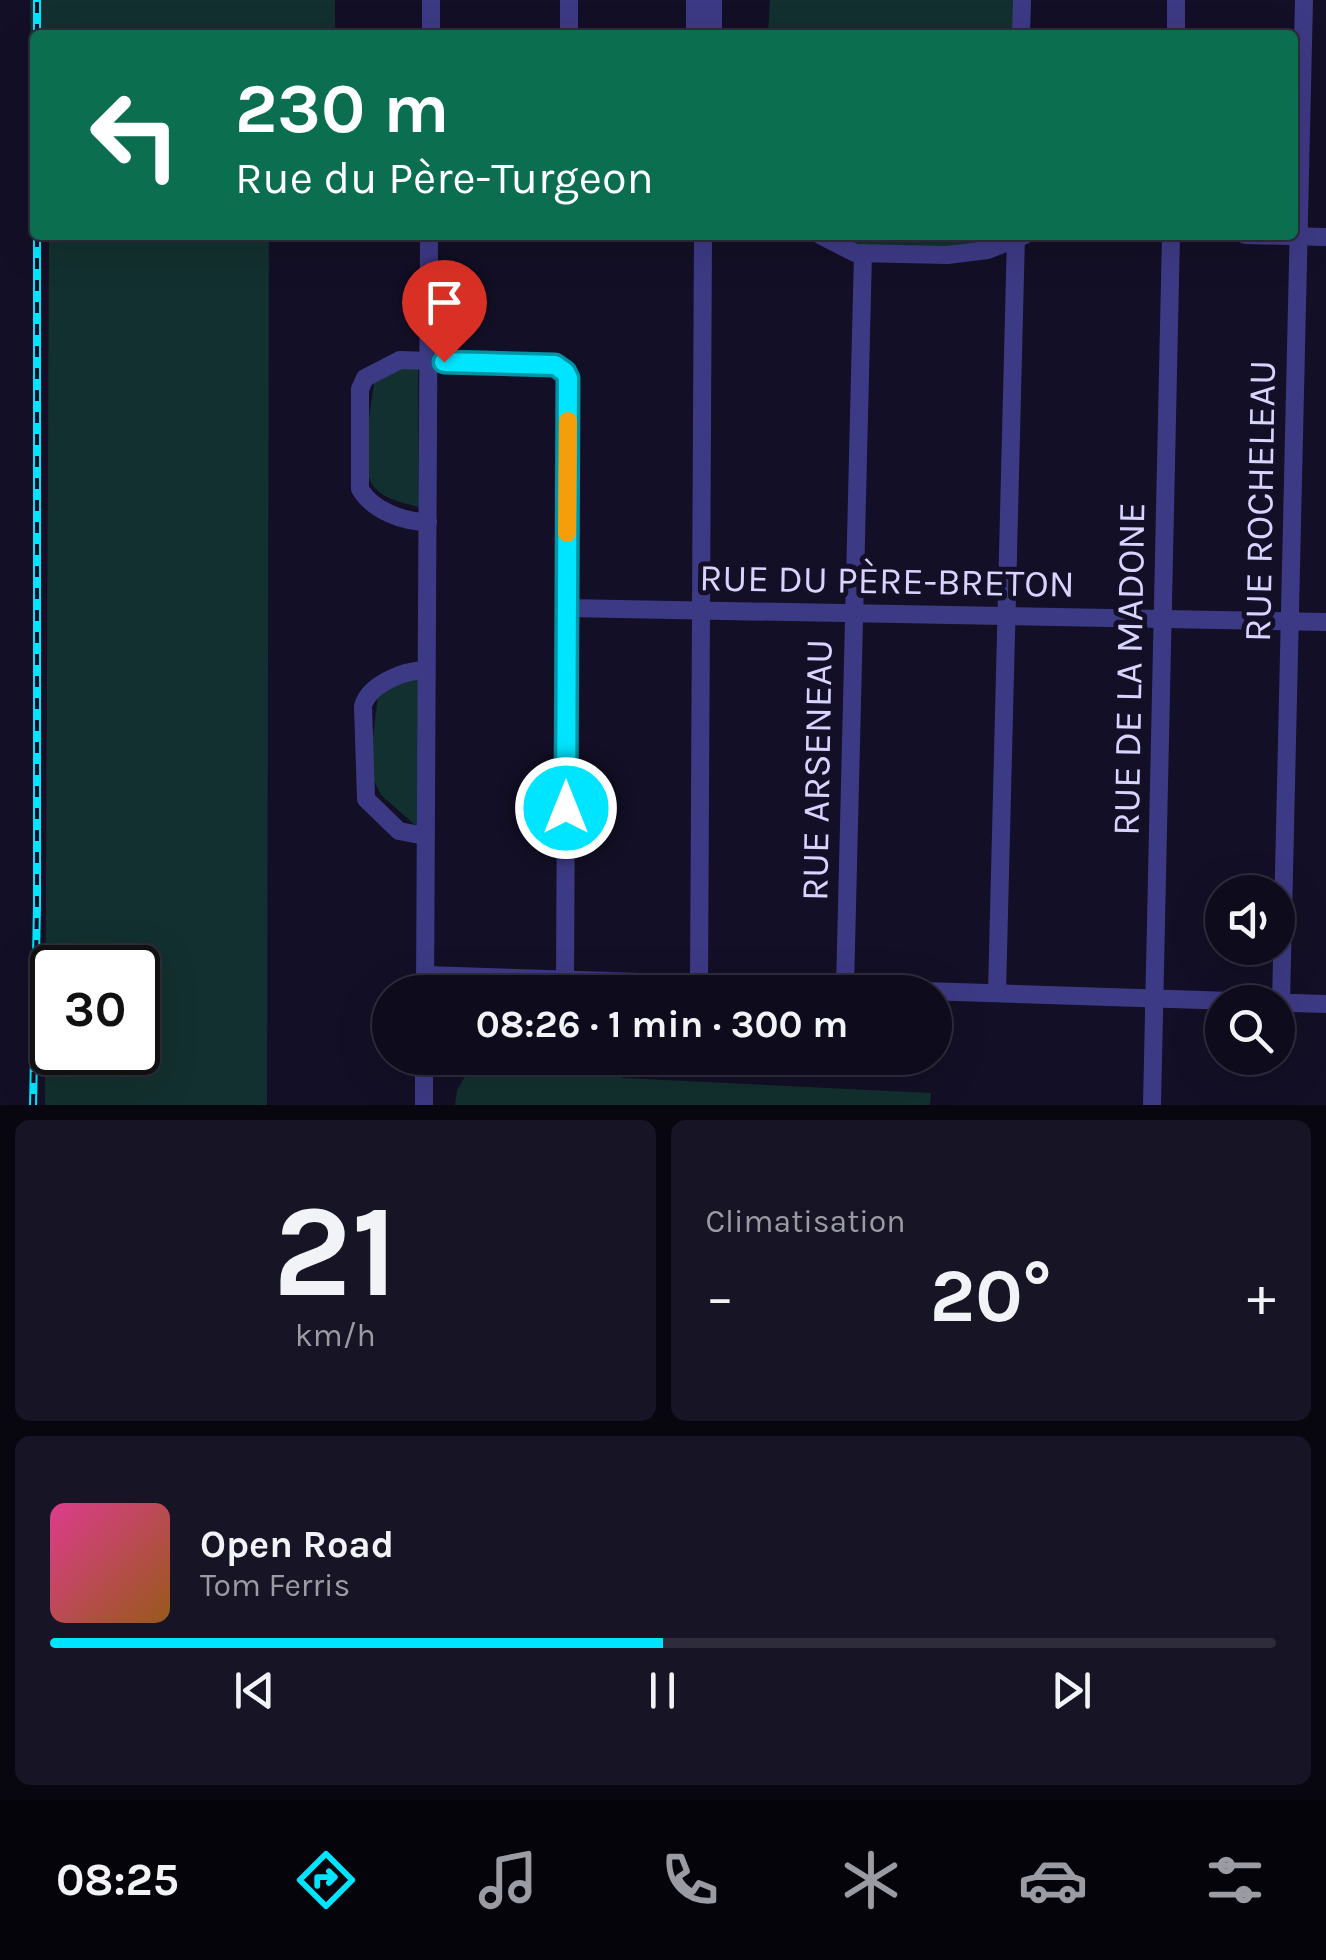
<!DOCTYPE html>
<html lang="fr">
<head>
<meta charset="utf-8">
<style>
  body { margin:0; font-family:Karla,sans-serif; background:#171425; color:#f1f3f6; height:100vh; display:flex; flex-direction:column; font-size:38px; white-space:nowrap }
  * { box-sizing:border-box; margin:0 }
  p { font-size:32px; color:#9b9ba3 }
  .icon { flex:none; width:55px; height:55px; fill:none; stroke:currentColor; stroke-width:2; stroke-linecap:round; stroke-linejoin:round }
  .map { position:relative; height:1105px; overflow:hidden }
  .side { display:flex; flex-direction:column; gap:15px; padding:15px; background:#08060f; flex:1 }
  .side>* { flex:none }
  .top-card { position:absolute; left:30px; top:30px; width:1268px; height:210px; border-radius:10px; box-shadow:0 10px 40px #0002,0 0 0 2px #2e2b3b; background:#0b6e4f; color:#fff; overflow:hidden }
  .fabs { position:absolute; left:1205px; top:875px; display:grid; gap:20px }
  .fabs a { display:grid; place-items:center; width:90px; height:90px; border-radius:50%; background:#0e0b1c; box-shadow:0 10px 40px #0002,0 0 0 2px #2e2b3b; font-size:50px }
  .speed { position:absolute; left:30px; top:945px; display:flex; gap:20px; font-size:50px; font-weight:700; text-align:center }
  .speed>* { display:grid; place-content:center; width:130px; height:130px; border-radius:50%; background:#0e0b1c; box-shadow:0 10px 40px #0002,0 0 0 2px #2e2b3b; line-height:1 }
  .speed .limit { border:5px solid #111; border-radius:15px; background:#fff; color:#111 }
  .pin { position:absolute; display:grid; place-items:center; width:85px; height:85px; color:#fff; margin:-102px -42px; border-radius:50% 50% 50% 0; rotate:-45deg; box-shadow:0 0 10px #0007 }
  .pin .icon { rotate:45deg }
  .me { position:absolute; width:110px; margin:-55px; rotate:0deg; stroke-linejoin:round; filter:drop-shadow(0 0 8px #0008) }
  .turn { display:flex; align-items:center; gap:35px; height:210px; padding:0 40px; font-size:45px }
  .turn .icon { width:130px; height:130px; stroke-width:2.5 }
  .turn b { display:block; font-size:70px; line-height:85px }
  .big { font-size:75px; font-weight:700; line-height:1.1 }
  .side .card { flex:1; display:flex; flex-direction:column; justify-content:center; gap:15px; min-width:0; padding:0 35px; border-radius:15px; background:#171425 }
  .side .dial { align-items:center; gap:0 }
  .dial b { font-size:130px; line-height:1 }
  .song { display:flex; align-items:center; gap:30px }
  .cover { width:120px; height:120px; border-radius:15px; background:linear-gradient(135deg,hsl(330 70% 55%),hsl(30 70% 35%)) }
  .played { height:10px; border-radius:5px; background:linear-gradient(90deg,#00e5ff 50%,#2e2b3b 50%) }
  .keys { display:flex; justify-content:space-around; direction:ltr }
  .heat { display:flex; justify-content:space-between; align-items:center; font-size:55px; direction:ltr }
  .side .tiles { flex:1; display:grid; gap:15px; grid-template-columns:1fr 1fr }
  .card:last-child { grid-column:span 2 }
  .trip { position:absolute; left:372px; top:975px; width:580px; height:100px; border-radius:50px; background:#0e0b1c; box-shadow:0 10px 40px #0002,0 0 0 2px #2e2b3b; font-weight:700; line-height:100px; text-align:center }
  .tab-bar { display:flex; height:160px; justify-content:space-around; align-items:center; background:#06040b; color:#9b9ba3 }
  .tab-bar .icon { width:70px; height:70px }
  .tab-bar .current { color:#00e5ff }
  .tab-bar b { font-size:45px; color:#f1f3f6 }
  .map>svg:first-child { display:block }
  .green { fill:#12302f; fill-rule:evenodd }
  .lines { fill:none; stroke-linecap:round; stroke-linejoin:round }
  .minor { stroke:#3d3a85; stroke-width:18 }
  .rail-casing { stroke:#00e5ff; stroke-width:8 }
  .rail { stroke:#130f26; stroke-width:4; stroke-dasharray:11; stroke-linecap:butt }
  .route-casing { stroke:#0095a6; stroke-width:25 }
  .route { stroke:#00e5ff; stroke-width:18 }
  .slow { stroke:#f59e0b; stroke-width:18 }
  .labels { text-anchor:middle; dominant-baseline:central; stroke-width:10; stroke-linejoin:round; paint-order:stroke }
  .street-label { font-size:38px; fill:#d9d4ff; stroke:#130f26 }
</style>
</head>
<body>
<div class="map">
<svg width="1326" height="1105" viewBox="0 0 1326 1105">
  <rect width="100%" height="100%" fill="#130f26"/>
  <g class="green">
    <path d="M30 0H335V35H35L33 209Z"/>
    <path d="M770 0H1022L1021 35H768Z"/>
    <path d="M49 235H269L267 1105H45ZM52 968H138V1052H52Z"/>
    <path d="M817 235H1002L962 251H863Z"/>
    <path d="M418 359 419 507C404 503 386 500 375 488 358 470 372 402 375 377Z"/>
    <path d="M421 668 423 832 381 795 369 770 379 687Z"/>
    <path d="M476 1058H594L623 1078 931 1093 930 1105H455L457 1090Z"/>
  </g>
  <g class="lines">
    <g class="minor">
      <path d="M431 35V0"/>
      <path d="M569 35V0"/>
      <path d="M695 35V0"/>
      <path d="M713 35V0"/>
      <path d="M1021 35 1022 0"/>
      <path d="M1176 35V0"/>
      <path d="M820 235 855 253 947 255 988 250 1025 235"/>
      <path d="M1245 235 1326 237"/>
      <path d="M428 522C404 522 373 511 360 489V389L365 378 400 360 555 365 562 369 568 382 565 979"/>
      <path d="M567 608 1326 622"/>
      <path d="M425 836 399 831 366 799 363 706C369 684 405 670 426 670"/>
      <path d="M425 975 1326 1004"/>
      <path d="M699 984 703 235"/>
      <path d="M845 988 863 253"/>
      <path d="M425 992 429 235"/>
      <path d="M997 993 1016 235"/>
      <path d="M1281 1003 1304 0"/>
      <path d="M424 1105V1058"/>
      <path d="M1152 1105 1171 235"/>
    </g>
    <g class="rail-casing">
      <g id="rail">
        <path d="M37 35V0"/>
        <path d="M33 1105 37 907V235"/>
      </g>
    </g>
    <use href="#rail" class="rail"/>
  </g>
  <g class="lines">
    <g class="route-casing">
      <path id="route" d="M444 362 555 365 565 372 568 378 566 808"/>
    </g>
    <use href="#route" class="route"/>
    <path class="slow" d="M567 533 568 421"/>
  </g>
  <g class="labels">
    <g class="street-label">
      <text transform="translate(1260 501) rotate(-89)">RUE ROCHELEAU</text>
      <text transform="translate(887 581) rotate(1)">RUE DU PÈRE-BRETON</text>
      <text transform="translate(1129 669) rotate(-89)">RUE DE LA MADONE</text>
      <text transform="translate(817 770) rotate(-89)">RUE ARSENEAU</text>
    </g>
  </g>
</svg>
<div class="fabs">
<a><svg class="icon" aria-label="sound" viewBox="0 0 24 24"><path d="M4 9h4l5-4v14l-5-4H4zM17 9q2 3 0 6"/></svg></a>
<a><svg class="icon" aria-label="search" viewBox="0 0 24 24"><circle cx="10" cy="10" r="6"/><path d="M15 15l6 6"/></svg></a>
</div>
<div class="speed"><div class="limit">30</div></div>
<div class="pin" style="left:444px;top:362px;background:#d93025"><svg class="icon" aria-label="arrive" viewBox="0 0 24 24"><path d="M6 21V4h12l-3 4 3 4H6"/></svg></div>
<svg class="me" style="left:566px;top:808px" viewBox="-20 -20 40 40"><circle r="17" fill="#00e5ff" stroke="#fff" stroke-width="3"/><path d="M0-11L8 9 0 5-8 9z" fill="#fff"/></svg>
<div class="trip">08:26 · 1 min · 300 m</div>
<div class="top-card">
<div class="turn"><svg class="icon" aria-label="left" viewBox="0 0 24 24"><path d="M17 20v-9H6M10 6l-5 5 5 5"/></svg><div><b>230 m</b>Rue du Père-Turgeon</div></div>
</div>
</div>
<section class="side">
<div class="tiles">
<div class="card dial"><b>21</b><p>km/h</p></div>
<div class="card"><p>Climatisation</p>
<div class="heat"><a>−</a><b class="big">20°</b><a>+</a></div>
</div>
<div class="card">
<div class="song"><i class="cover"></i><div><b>Open Road</b><p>Tom Ferris</p></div></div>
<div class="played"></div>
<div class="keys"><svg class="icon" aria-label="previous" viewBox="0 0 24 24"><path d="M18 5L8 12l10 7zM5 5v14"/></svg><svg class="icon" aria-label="pause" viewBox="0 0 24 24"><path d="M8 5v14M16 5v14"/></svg><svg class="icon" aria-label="next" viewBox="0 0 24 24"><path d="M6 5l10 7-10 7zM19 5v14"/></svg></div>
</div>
</div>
</section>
<nav class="tab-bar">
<b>08:25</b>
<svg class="icon current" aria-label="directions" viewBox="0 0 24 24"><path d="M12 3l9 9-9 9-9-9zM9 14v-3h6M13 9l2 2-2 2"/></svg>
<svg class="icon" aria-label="music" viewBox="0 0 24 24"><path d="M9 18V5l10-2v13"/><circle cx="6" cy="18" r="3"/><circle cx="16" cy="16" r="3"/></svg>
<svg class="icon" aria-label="phone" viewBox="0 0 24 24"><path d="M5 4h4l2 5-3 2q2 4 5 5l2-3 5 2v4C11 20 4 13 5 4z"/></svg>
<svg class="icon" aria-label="climate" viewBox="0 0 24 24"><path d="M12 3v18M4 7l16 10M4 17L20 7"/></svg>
<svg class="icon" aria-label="car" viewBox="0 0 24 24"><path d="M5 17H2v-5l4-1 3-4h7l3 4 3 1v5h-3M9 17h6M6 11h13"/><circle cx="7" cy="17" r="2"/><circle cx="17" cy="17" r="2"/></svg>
<svg class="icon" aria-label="filters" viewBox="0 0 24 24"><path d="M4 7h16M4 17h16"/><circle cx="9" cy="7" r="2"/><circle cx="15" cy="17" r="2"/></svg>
</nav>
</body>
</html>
